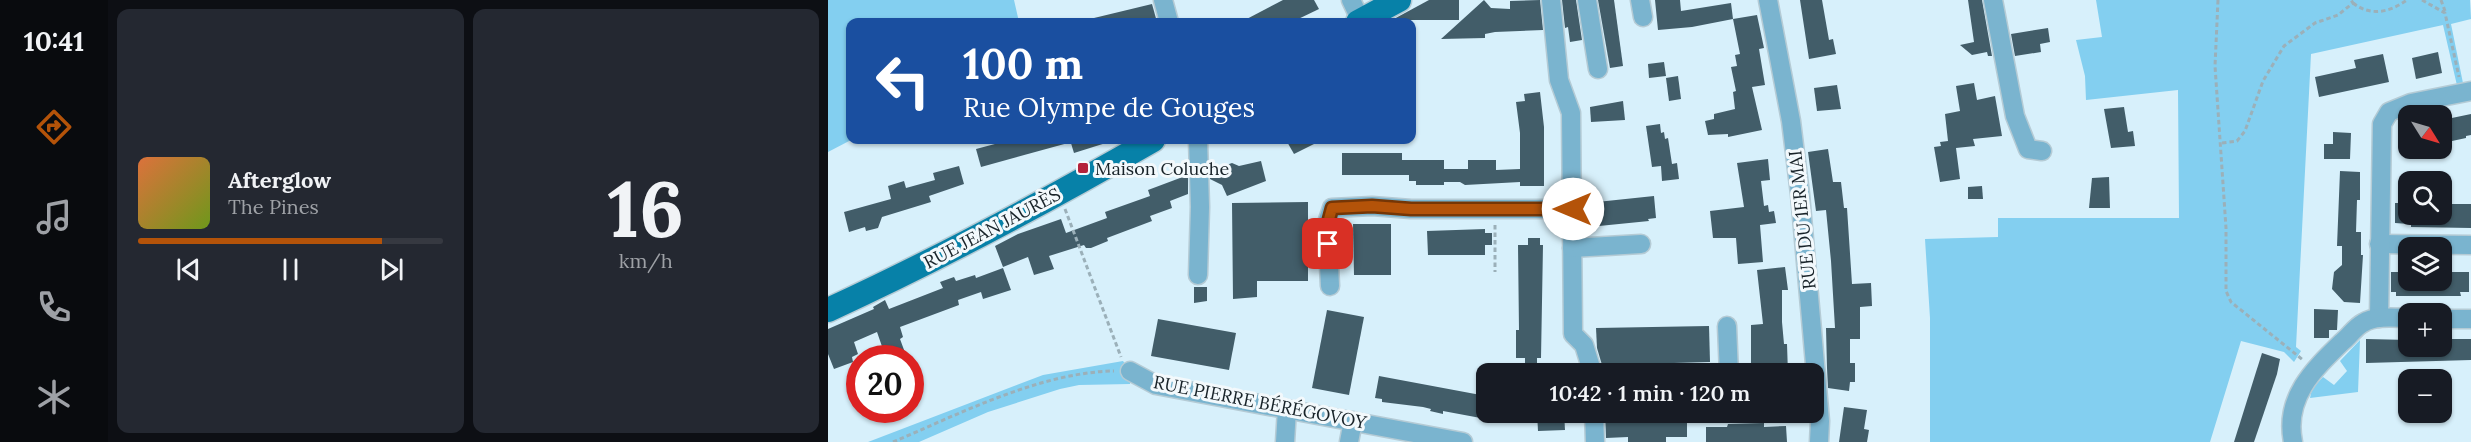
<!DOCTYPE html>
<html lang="fr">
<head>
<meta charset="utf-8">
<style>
  body { margin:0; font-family:Lora,serif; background:#242831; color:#f1f3f6; height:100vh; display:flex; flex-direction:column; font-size:22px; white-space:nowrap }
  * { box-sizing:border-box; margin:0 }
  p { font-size:20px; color:#9ea1a6 }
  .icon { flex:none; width:33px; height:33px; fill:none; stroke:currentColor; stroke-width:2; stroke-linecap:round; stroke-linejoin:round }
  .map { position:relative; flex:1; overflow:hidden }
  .sheet { display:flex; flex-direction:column; gap:9px; padding:9px; background:#0d0f14; width:720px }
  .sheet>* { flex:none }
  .top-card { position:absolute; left:18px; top:18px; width:570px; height:126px; border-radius:12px; box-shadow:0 2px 4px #0004; background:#1a4fa0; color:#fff; overflow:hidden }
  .needle { width:39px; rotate:127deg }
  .controls { position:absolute; left:1570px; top:105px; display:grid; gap:12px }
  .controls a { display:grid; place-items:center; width:54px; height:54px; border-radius:12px; background:#171b24; box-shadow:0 2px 4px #0004; font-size:30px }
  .speed { position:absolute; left:18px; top:345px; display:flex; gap:12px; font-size:30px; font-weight:700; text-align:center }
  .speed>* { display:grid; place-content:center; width:78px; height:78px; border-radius:50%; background:#171b24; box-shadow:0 2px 4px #0004; line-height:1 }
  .speed .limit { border:9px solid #d22; background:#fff; color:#111 }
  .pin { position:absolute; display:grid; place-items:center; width:51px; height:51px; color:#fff; margin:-26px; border-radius:12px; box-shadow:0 3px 9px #0006 }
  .me { position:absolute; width:66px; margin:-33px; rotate:270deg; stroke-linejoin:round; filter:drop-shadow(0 0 4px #0008) }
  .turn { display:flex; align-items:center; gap:21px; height:126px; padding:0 18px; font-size:27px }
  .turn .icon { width:78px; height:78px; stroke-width:2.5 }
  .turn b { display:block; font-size:42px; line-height:51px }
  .sheet .card { flex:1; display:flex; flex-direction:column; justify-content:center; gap:9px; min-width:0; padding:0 21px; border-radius:12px; background:#242831 }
  .sheet .dial { align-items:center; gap:0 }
  .dial b { font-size:78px; line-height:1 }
  .song { display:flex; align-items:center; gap:18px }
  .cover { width:72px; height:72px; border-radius:9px; background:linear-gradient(135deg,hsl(20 70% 55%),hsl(80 70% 35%)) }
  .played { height:6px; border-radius:3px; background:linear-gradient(90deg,#b45309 80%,#363941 80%) }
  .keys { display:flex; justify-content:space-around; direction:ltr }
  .sheet .tiles { flex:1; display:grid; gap:9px; grid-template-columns:repeat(2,1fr) }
  .trip { position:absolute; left:648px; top:363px; width:348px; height:60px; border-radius:12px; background:#171b24; box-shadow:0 2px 4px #0004; font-weight:600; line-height:60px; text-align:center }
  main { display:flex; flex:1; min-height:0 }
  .tabs { display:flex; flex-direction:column; width:108px; justify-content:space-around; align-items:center; background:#090b0e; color:#9ea1a6 }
  .tabs .icon { width:42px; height:42px }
  .tabs .current { color:#b45309 }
  .tabs b { font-size:27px; color:#f1f3f6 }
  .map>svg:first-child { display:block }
  .green { fill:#83cff0 }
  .building { fill:#425d69 }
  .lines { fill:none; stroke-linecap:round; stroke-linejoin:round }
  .minor-casing { stroke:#b5cbd5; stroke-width:21 }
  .major-casing { stroke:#b5cbd5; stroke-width:27 }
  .path { stroke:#9bb0b9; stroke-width:3; stroke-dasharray:4.5 3; stroke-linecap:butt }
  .minor { stroke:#7ab4cf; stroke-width:18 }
  .major { stroke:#0781a8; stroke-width:24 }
  .route-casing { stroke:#753606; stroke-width:15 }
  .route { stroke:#b45309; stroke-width:10 }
  .poi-dot { fill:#b4223a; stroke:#f3f9fc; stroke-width:2 }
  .labels { text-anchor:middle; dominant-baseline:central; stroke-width:6; stroke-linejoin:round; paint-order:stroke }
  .poi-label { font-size:18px; fill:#182329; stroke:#f3f9fc; text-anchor:start }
  .street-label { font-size:18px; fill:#182329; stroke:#f3f9fc }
</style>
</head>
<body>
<main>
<nav class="tabs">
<b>10:41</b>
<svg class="icon current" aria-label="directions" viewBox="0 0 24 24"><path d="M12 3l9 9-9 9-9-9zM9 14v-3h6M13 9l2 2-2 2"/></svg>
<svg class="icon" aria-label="music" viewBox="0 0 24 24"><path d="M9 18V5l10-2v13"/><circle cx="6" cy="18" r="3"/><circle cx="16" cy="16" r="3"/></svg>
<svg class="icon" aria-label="phone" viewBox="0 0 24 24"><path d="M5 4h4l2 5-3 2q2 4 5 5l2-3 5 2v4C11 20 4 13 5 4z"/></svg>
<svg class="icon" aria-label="climate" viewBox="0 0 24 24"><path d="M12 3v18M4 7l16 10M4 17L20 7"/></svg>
</nav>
<section class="sheet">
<div class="tiles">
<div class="card">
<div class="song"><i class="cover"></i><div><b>Afterglow</b><p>The Pines</p></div></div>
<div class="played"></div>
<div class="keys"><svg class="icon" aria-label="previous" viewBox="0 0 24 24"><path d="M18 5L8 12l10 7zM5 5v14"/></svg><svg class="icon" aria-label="pause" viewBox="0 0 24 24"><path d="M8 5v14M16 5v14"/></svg><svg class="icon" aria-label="next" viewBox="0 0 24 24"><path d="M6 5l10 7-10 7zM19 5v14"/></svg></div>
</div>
<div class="card dial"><b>16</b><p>km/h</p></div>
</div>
</section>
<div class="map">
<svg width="1643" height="442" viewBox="0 0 1643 442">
  <rect width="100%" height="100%" fill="#d7f0fb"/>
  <g class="green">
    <path d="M0 0H186L191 22H22L23 140 0 152Z"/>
    <path d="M1268 0H1642L1643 19 1623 24 1637 93 1631 94 1615 25 1483 54 1468 347 1473 351 1466 362 1456 352 1413 341 1382 442H1102V318L1097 239 1170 237V218H1351L1350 90 1258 100 1257 76 1248 40 1274 37Z"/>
    <path d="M1532 340 1530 392 1482 398 1484 389 1495 377 1506 385 1519 371 1512 361Z"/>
    <path d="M295 361 302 371V384L251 385 232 389 160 412 91 442H40L215 375Z"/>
  </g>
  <g class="building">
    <path d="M455 0H486L491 9 464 22H413Z"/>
    <path d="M601 0H631V20H564Z"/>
    <path d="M656 0 663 8 682 9V1L712 0 715 30 667 32 657 34V38L613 39Z"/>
    <path d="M734 0H748L754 40 742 42 740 27 737 28Z"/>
    <path d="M770 0H786L795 66 782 68Z"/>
    <path d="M827 0H852L853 11 903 3 905 19 864 27 830 30Z"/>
    <path d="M972 0H994L1001 40 1005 39 1008 54 981 59Z"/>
    <path d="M1140 0H1154L1164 56H1160L1159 52 1144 55 1132 45 1146 42Z"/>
    <path d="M324 4 329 22H266V18Z"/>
    <path d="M929 15 936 48 931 49 937 85 924 87 934 130 900 137V134L880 135 877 121 886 119V114L907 109 905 92 908 91 903 67 909 66 907 55 912 54 905 19Z"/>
    <path d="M1220 28 1222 42 1212 44 1213 52 1187 56 1183 34Z"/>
    <path d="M1610 52 1614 73 1588 79 1584 58Z"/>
    <path d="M1555 54 1561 82 1491 97 1487 77 1528 68 1526 60Z"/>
    <path d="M836 62 838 76 821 78 820 64Z"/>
    <path d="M850 76 853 99 841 101 838 78Z"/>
    <path d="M1146 83 1149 100 1167 96 1174 136 1145 139 1147 146 1128 148 1132 179 1112 182 1106 147 1113 146 1112 142 1120 141 1117 114 1132 111 1128 86Z"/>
    <path d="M1009 85 1013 109 989 111 986 88Z"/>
    <path d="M712 92 716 127V186H692V182L637 185 632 182H616V185H588V181H581V175H514V153H574V160H616V169H640V160H668V170L692 169V133L688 102 697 101 696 94Z"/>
    <path d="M795 101 797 120 763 122 762 107Z"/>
    <path d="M1296 107 1300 132 1305 131 1307 146 1283 148 1276 109Z"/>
    <path d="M1643 114V135L1638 136V138L1624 141 1619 119Z"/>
    <path d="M832 124 833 133 836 132 837 139 840 138 844 164 849 163 851 179 834 181 833 166 824 167 818 126Z"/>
    <path d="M1505 132 1523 133 1522 159H1496V144H1505Z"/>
    <path d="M182 140H240V143L153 167 148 149Z"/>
    <path d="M242 140H281V142L246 153Z"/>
    <path d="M458 140H494L466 154Z"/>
    <path d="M1000 149 1005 182H1013L1016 208H1019L1024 284 1043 283 1044 306 1032 307V339H1022V363H1027V382H1022L1021 391 1000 388 999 368 998 328H1007L1003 261 998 210 988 211 980 152Z"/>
    <path d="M940 159 942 180 933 181 936 206 940 205 941 212 946 211 948 223 932 225 935 262 910 264 908 238H885L882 211 916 207 909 163Z"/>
    <path d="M433 161 438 181 399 196 394 185 382 179V171L404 163 411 166Z"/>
    <path d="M131 166 136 184 101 196 103 202 54 217 50 228 38 231 37 227 21 232 16 212 63 199 60 186 76 181 78 188 107 180 105 173Z"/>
    <path d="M1512 171 1532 172V200H1529L1528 232H1533V255H1535L1532 303 1516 302 1504 289 1506 272 1514 265V246H1509Z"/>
    <path d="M360 175V194L342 201 344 208 322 216 324 221 279 238 280 241 263 248H258L256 245 221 256 226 269 206 275 200 257 175 267 167 246 190 234 233 219 238 233 279 218 277 212 322 196 320 190Z"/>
    <path d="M1281 177 1282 208H1261L1264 178Z"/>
    <path d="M1154 186 1155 199H1140V187Z"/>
    <path d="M826 196 828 218 820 219 821 221 771 226V223L764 224 763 212 770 211 769 202Z"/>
    <path d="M480 202V281H429V297L405 299 404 203Z"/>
    <path d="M1567 203H1581V224L1567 223Z"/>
    <path d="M1615 204H1643V228L1583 227V214H1615Z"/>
    <path d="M525 224H563V275H526Z"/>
    <path d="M657 229V233H664V245H657V255H600L599 231Z"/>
    <path d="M700 238H712V245H715L713 358H709V365H697V358H688V330H691L690 245H700Z"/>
    <path d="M957 267 960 290H954V322L956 344H959L960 374H923V325L935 324 929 270Z"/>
    <path d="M175 268 183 290 155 299 153 292 130 300 131 305 72 327 75 337 72 339 79 358H58L49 332 26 342 30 354 24 357 25 362 6 369 0 354V329L46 309 45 307 57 300 61 309 115 288 112 282 126 277 128 281 147 275 148 278Z"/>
    <path d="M1563 272H1581V280H1614V272H1641V292H1632L1633 296H1568V292H1563Z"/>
    <path d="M366 287H379V301L366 303Z"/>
    <path d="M1486 309 1510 310 1509 330H1501V338H1486Z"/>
    <path d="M499 310 536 317 521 395 484 388Z"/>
    <path d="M330 319 408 333 401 370 323 356Z"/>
    <path d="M881 326 882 362 774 365 769 348 768 328Z"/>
    <path d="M1538 339 1581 340V346H1614V339H1643V360L1538 363Z"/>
    <path d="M1434 353 1452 359 1449 374 1426 442H1406Z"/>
    <path d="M551 376 658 396V419L615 411V414L602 411 603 409 595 407 554 402V399L547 398Z"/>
    <path d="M1016 407 1039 410 1036 429 1041 430 1039 442H1011Z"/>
    <path d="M709 412H736L737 430 710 431Z"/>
    <path d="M777 412H859V437H838V442H800V437L778 438Z"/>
    <path d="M936 423V427L958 426 959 442H878V427H899L900 424Z"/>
  </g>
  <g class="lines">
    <g class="minor-casing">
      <g id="minor">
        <path d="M335 0 341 22"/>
        <path d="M523 0 533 21"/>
        <path d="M723 0 731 80 743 113 745 334 756 345 765 374"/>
        <path d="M759 0 770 69"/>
        <path d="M812 0 815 17"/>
        <path d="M940 0 963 121 972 194 992 421 991 442"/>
        <path d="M1165 0 1187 116 1200 149 1214 151"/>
        <path d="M370 140 372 207 370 275"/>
        <path d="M1551 244 1643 245"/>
        <path d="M744 248 813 244"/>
        <path d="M502 286 499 223 504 208 544 206 583 209H745"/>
        <path d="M1551 318 1554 124 1561 112 1583 103 1643 91"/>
        <path d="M1614 319H1643"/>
        <path d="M899 326 901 374"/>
        <path d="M302 371 328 385 635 442"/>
        <path d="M766 412 767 442"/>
        <path d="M457 442 459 409"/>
        <path d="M521 442 525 421"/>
        <path d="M1465 442C1456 398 1485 370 1514 342 1521 337 1527 327 1535 323 1548 315 1567 318 1581 318"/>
      </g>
    </g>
    <g class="major-casing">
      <g id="major">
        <path d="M530 22 571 0"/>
        <path d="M0 310C111 259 219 201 325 140"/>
      </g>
    </g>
    <g class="path">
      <path d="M1390 0 1387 66 1398 228V291L1403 302 1475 360"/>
      <path d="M1594 0 1617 13 1631 77"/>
      <path d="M1613 0 1617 11"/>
      <path d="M1525 3C1543 17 1562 12 1579 0"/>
      <path d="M1394 143 1409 141 1417 131 1435 81 1456 46 1487 23 1510 15 1525 3 1523 0"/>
      <path d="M237 209 293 357"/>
      <path d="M667 225V272"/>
      <path d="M918 412 919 414 975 415"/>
      <path d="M65 442C131 414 213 372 286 371"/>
    </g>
    <use href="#minor" class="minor"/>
    <use href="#major" class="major"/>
  </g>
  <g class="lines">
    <g class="route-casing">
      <path id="route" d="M500 244V223L504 208 544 206 583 209H745"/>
    </g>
    <use href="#route" class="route"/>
  </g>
  <rect class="poi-dot" x="249" y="162" width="12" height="12" rx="3"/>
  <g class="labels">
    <g class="poi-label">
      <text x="267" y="168">Maison Coluche</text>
    </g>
    <g class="street-label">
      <text transform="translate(974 220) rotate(-96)">RUE DU 1ER MAI</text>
      <text transform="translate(164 228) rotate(-28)">RUE JEAN JAURÈS</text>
      <text transform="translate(432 402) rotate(11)">RUE PIERRE BÉRÉGOVOY</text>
    </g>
  </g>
</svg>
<div class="controls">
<a><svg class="needle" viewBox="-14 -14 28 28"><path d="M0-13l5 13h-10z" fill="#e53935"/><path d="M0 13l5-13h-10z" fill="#9ea1a6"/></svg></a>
<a><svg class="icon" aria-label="search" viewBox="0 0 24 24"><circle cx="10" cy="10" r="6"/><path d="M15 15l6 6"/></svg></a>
<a><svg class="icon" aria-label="layers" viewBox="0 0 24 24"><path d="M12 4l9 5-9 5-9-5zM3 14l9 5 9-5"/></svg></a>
<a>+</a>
<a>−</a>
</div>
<div class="speed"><div class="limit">20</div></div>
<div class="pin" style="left:500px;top:244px;background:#d93025"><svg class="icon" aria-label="arrive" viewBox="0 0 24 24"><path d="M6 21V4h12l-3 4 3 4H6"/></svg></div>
<svg class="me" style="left:745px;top:209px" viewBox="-20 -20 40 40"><circle r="19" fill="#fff"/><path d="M0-13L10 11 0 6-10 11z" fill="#b45309"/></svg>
<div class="trip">10:42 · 1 min · 120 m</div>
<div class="top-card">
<div class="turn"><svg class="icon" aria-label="left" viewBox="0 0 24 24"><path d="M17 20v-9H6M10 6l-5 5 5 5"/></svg><div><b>100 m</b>Rue Olympe de Gouges</div></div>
</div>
</div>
</main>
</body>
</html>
